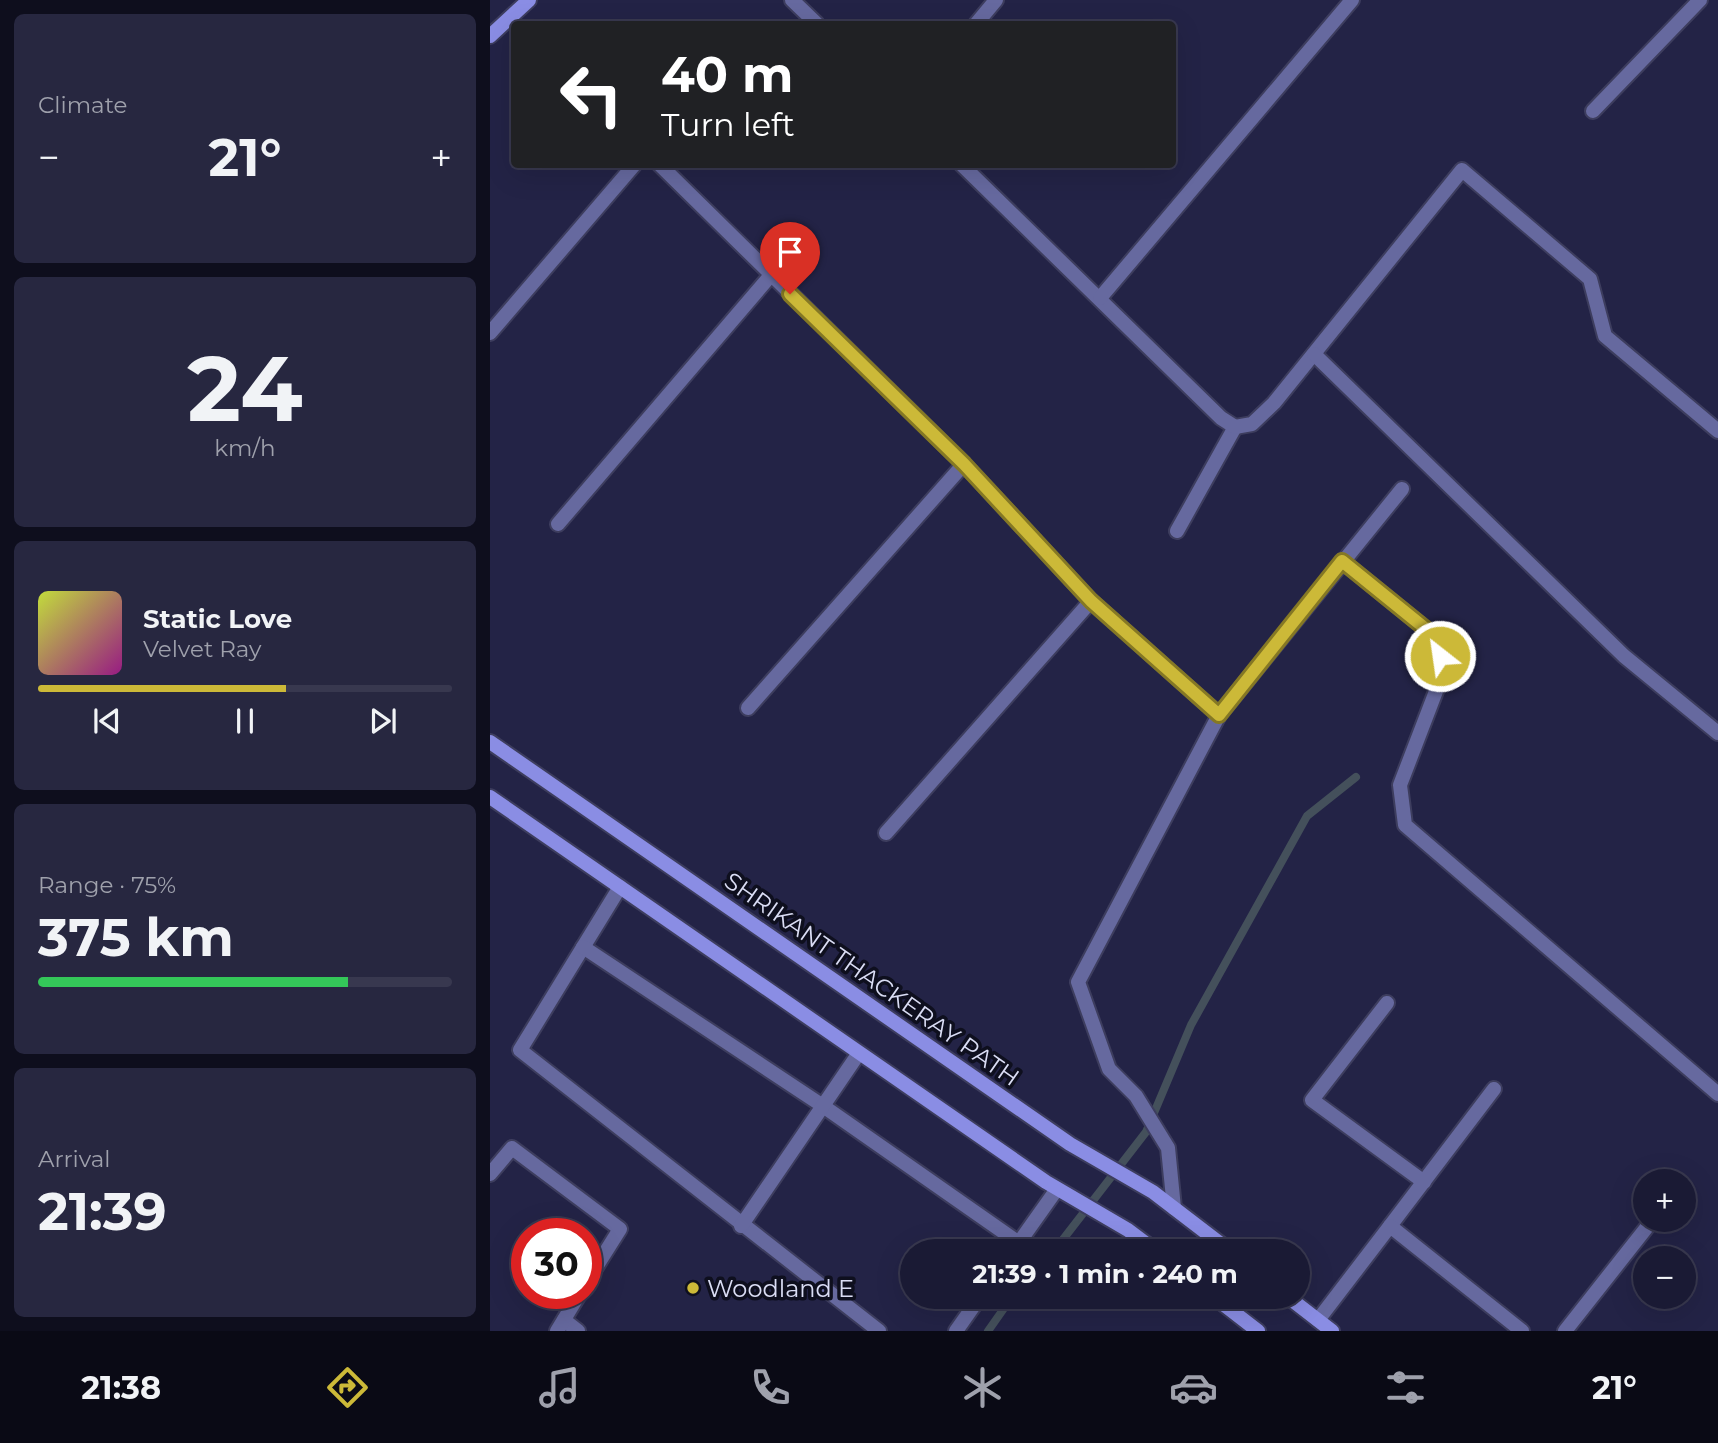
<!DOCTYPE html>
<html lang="en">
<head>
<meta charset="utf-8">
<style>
  body { margin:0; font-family:Montserrat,sans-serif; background:#272740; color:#f1f3f6; height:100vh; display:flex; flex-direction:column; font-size:26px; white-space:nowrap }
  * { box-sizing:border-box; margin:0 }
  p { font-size:23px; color:#9fa1ac }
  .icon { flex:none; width:38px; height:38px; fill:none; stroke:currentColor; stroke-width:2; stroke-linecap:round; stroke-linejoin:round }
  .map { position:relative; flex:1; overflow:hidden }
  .drawer { display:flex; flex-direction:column; gap:14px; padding:14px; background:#0e0e1d; width:490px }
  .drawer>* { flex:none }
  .hud { position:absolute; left:21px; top:21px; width:665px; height:147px; border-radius:7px; box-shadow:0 7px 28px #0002,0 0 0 2px #38384f; background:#202124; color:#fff; overflow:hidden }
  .controls { position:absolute; left:1143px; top:1169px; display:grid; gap:14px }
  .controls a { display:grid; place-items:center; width:63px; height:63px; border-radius:50%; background:#1a1a34; box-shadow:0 7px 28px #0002,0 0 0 2px #38384f; font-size:35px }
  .speed { position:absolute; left:21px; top:1218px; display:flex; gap:14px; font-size:35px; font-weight:700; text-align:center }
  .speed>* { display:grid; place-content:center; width:91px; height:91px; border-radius:50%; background:#1a1a34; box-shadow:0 7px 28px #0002,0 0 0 2px #38384f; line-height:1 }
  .speed .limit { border:10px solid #d22; background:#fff; color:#111 }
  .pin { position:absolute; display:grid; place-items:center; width:60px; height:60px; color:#fff; margin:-72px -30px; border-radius:50% 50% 50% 0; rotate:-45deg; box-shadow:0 0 7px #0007 }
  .pin .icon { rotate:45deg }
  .me { position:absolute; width:77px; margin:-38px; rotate:330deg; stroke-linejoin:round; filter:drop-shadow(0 0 5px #0008) }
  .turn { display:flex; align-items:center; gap:24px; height:147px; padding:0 35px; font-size:32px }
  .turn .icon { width:91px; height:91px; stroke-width:2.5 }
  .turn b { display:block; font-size:49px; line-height:60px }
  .big { font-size:52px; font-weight:700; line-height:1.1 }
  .drawer .widget { flex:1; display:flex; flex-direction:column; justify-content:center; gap:10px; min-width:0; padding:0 24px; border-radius:10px; background:#272740 }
  .drawer .dial { align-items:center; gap:0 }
  .dial b { font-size:91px; line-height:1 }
  .song { display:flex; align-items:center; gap:21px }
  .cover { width:84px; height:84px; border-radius:10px; background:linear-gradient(135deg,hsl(70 70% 55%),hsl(310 70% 35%)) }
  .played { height:7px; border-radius:4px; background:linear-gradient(90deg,#ccb938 60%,#38384f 60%) }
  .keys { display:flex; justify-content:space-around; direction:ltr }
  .heat { display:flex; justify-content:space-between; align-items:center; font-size:38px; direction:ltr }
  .charge { height:10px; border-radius:5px; background:linear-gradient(90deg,#34c759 75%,#38384f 0) }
  .trip { position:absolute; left:410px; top:1239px; width:410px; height:70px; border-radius:35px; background:#1a1a34; box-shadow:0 7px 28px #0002,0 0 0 2px #38384f; font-weight:700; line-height:70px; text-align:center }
  .tabs { display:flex; height:112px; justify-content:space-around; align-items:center; background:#0a0a15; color:#9fa1ac }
  .tabs .icon { width:49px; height:49px }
  .tabs .selected { color:#ccb938 }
  .tabs b { font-size:32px; color:#f1f3f6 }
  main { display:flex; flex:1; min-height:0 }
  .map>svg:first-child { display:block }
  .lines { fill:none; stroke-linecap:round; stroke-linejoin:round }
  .stream { stroke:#44505b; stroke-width:8 }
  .lane-casing { stroke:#3d3d5e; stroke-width:18 }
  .street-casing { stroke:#3d3d5e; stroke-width:18 }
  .secondary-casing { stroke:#3d3d5e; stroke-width:18 }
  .lane { stroke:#66699f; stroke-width:14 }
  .street { stroke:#66699f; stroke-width:14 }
  .secondary { stroke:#8a8de4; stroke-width:14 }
  .route-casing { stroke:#857824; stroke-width:18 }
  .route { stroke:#ccb938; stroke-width:12 }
  .poi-dot { fill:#ccb938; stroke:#0e0f1e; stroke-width:2.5 }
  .labels { text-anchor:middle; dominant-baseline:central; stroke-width:7; stroke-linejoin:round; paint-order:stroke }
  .street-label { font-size:24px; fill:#daddf4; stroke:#0e0f1e }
  .poi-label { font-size:24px; fill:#daddf4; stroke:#0e0f1e; text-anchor:start }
</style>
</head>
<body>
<main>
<section class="drawer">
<div class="widget"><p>Climate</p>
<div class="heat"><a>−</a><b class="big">21°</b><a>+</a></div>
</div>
<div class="widget dial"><b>24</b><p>km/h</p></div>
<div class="widget">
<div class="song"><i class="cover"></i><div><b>Static Love</b><p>Velvet Ray</p></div></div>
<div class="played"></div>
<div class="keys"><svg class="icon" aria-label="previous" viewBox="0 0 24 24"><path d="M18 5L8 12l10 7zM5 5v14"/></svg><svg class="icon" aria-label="pause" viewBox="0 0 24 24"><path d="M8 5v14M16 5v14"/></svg><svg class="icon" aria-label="next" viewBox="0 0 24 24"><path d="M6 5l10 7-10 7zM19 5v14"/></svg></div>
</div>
<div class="widget"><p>Range · 75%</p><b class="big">375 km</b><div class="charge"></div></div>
<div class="widget"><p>Arrival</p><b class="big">21:39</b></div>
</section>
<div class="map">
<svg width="1228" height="1331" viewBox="0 0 1228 1331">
  <rect width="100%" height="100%" fill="#232346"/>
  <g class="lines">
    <g class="stream">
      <path d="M564 1251 656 1132 701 1025 817 816 866 777"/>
      <path d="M498 1331 522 1297"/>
    </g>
    <g class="lane-casing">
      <g id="lane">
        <path d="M687 531 745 427"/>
        <path d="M897 1003 822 1100 934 1182"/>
        <path d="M900 1226 1004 1089"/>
        <path d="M828 1320 900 1226 1032 1331"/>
        <path d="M1075 1331 1161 1222"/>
      </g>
    </g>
    <g class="street-casing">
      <g id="street">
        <path d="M302 0 327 24"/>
        <path d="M486 24 506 0"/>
        <path d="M1103 111 1210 0"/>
        <path d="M169 164 474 464 601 601 729 715"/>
        <path d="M471 164 731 418 745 427 762 424 784 403 972 170 1100 279 1115 336 1228 431"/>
        <path d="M610 298 862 0"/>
        <path d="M0 333 145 164"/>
        <path d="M824 354 1134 656 1228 733"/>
        <path d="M68 524 281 275"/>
        <path d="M852 561 947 638 953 673 910 785 915 825 1228 1094"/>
        <path d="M258 708 474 464"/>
        <path d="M396 833 601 601"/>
        <path d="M130 887 30 1050 389 1331"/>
        <path d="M93 947 333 1106 529 1243"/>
        <path d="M0 1174 22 1148 130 1229 96 1283"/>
        <path d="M684 1208 678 1148 646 1096 619 1069 588 982 729 715 912 489"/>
        <path d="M251 1226 369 1053"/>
        <path d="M523 1251 567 1189"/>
        <path d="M74 1320 88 1331"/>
        <path d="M67 1331 90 1293"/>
        <path d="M466 1331 490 1297"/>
      </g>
    </g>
    <g class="secondary-casing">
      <g id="secondary">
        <path d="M0 36 39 0"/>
        <path d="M0 742 580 1144 663 1192 740 1251"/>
        <path d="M0 797 556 1182 638 1230 666 1251"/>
        <path d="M724 1297 768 1331"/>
        <path d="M798 1297 842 1331"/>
      </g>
    </g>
    <use href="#lane" class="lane"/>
    <use href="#street" class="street"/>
    <use href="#secondary" class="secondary"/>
  </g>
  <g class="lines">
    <g class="route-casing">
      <path id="route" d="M300 294 474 464 601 601 729 715 852 561 947 638 950 656"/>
    </g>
    <use href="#route" class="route"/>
  </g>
  <circle class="poi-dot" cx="203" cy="1288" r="7"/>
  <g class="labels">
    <g class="street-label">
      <text transform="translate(382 979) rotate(35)">SHRIKANT THACKERAY PATH</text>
    </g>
    <g class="poi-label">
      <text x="217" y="1288">Woodland E</text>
    </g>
  </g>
</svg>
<div class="controls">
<a>+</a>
<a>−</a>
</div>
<div class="speed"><div class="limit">30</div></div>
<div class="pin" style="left:300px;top:294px;background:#d93025"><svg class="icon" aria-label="arrive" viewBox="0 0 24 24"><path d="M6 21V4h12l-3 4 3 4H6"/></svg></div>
<svg class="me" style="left:950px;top:656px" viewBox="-20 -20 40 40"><circle r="17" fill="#ccb938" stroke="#fff" stroke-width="3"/><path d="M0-11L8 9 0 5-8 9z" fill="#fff"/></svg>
<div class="trip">21:39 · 1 min · 240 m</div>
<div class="hud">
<div class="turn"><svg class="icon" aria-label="left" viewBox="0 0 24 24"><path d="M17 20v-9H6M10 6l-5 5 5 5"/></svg><div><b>40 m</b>Turn left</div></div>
</div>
</div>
</main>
<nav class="tabs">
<b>21:38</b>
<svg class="icon selected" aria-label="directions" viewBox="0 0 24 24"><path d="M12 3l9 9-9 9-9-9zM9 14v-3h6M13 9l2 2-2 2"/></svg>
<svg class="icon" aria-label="music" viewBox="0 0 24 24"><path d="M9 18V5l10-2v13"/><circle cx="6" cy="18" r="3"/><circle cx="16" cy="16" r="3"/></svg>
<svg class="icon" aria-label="phone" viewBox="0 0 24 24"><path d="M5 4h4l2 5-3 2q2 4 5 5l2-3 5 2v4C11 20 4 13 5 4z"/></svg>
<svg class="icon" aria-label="climate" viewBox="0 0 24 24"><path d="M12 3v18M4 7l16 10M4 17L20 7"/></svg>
<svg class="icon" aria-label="car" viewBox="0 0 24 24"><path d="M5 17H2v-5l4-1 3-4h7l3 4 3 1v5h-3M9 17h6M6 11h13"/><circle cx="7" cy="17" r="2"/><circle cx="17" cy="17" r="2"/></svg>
<svg class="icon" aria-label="filters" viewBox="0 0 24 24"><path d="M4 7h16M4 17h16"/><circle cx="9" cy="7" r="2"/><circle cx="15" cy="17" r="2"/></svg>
<b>21°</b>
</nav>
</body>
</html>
